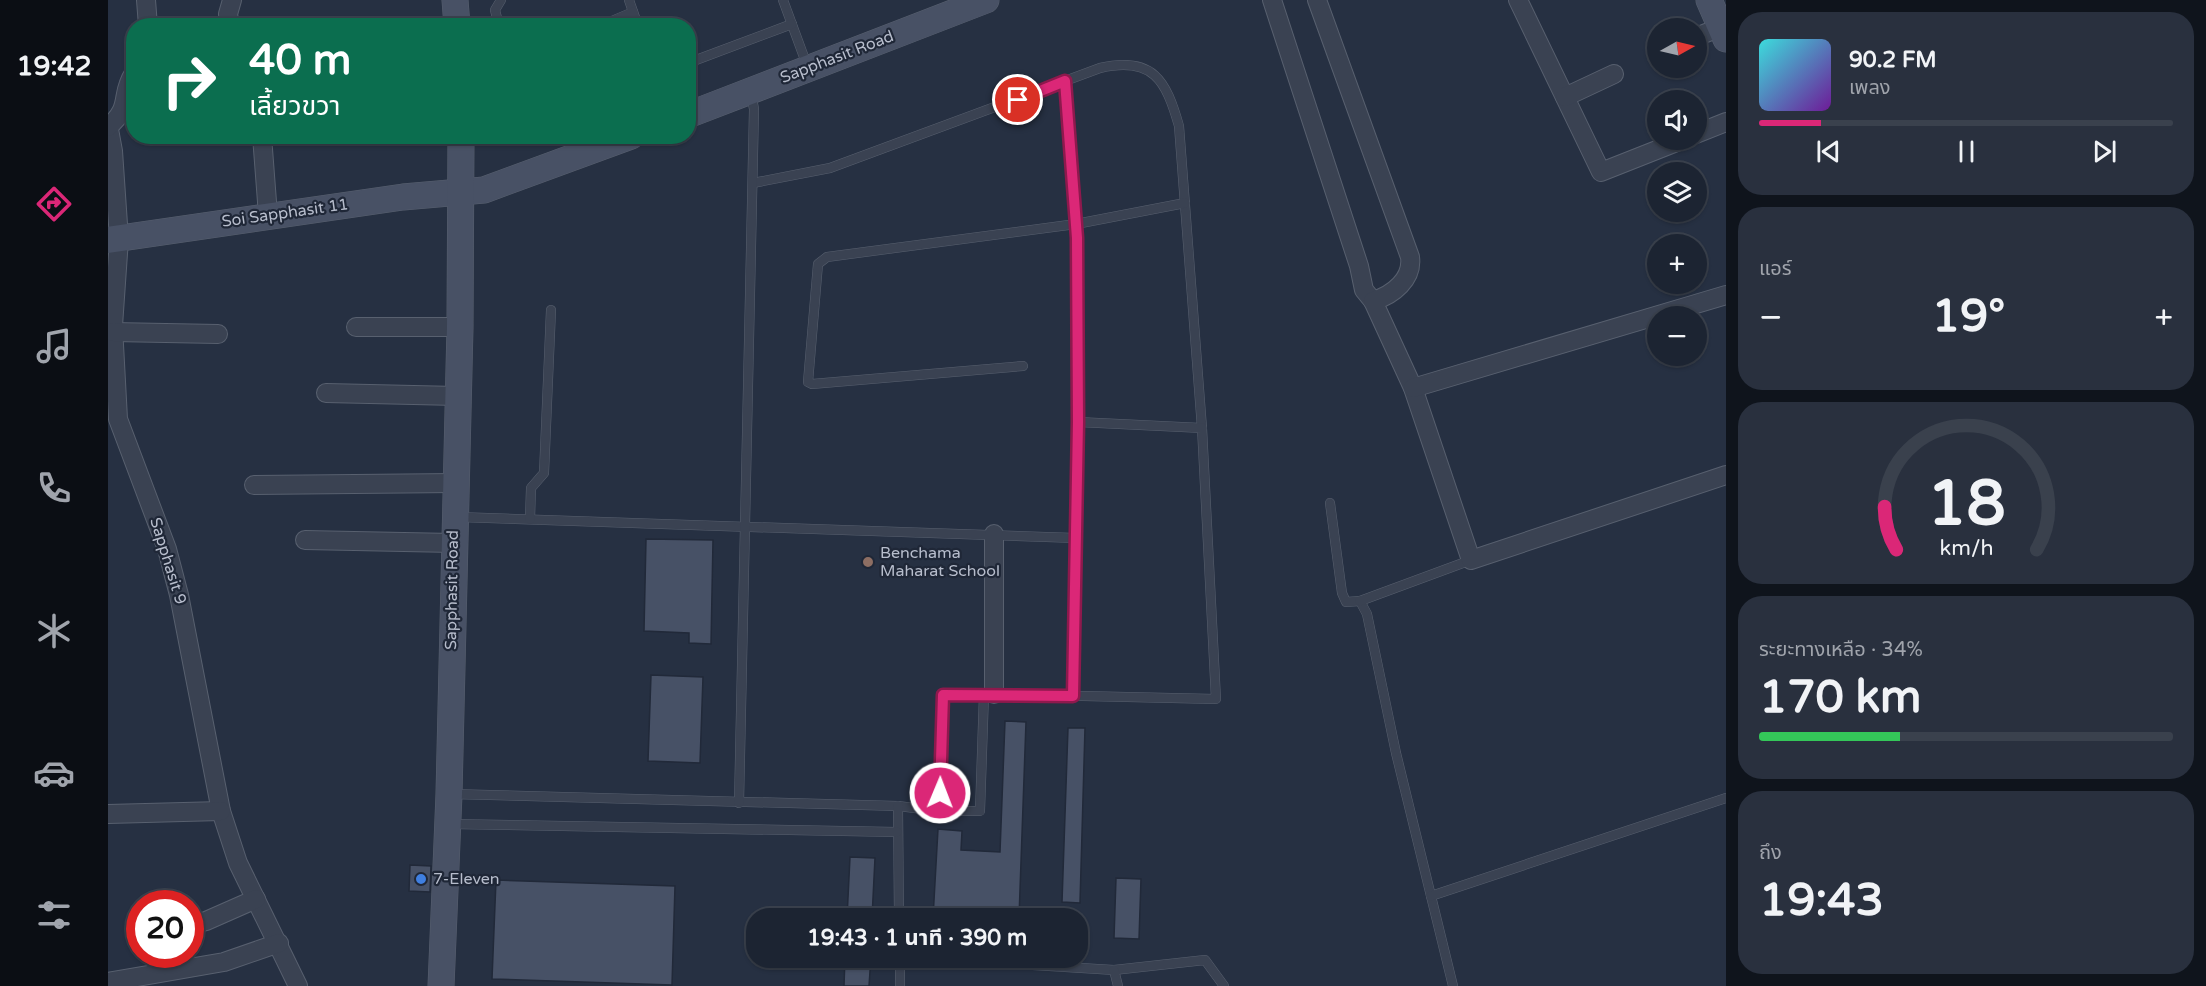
<!DOCTYPE html>
<html lang="th">
<head>
<meta charset="utf-8">
<style>
  body { margin:0; font-family:"Varela Round","Noto Sans Thai",sans-serif; background:#29303e; color:#f1f3f6; height:100vh; display:flex; flex-direction:column; font-size:22px; white-space:nowrap }
  * { box-sizing:border-box; margin:0 }
  p { font-size:20px; color:#a0a4ac }
  .icon { flex:none; width:33px; height:33px; fill:none; stroke:currentColor; stroke-width:2; stroke-linecap:round; stroke-linejoin:round }
  .map { position:relative; flex:1; overflow:hidden }
  .sheet { display:flex; flex-direction:column; gap:12px; padding:12px; background:#0f141c; width:480px }
  .sheet>* { flex:none }
  .top-card { position:absolute; left:18px; top:18px; width:570px; height:126px; border-radius:24px; box-shadow:0 2px 4px #0004,0 0 0 2px #3a414d; background:#0b6e4f; color:#fff; overflow:hidden }
  .needle { width:39px; rotate:82deg }
  .controls { position:absolute; left:1539px; top:18px; display:grid; gap:12px }
  .controls a { display:grid; place-items:center; width:60px; height:60px; border-radius:50%; background:#1c2432; box-shadow:0 2px 4px #0004,0 0 0 2px #3a414d; font-size:30px }
  .speed { position:absolute; left:18px; top:890px; display:flex; gap:12px; font-size:30px; font-weight:700; text-align:center }
  .speed>* { display:grid; place-content:center; width:78px; height:78px; border-radius:50%; background:#1c2432; box-shadow:0 2px 4px #0004,0 0 0 2px #3a414d; line-height:1 }
  .speed .limit { border:9px solid #d22; background:#fff; color:#111 }
  .pin { position:absolute; display:grid; place-items:center; width:51px; height:51px; color:#fff; margin:-26px; border:3px solid #fff; border-radius:50%; box-shadow:0 2px 6px #0007 }
  .me { position:absolute; width:66px; margin:-33px; rotate:1deg; stroke-linejoin:round; filter:drop-shadow(0 0 4px #0008) }
  .turn { display:flex; align-items:center; gap:21px; height:126px; padding:0 24px; font-size:27px }
  .turn .icon { width:78px; height:78px; stroke-width:2.5 }
  .turn b { display:block; font-size:42px; line-height:51px }
  .big { font-size:45px; font-weight:700; line-height:1.1 }
  .sheet .widget { flex:1; display:flex; flex-direction:column; justify-content:center; gap:9px; min-width:0; padding:0 21px; border-radius:24px; background:#29303e }
  .sheet .dial { align-items:center; gap:0 }
  .dial svg { height:156px; overflow:visible; fill:none; stroke:#3a414d; stroke-width:7; stroke-linecap:round; text-anchor:middle }
  .dial text { fill:#f1f3f6; stroke:none }
  .song { display:flex; align-items:center; gap:18px }
  .cover { width:72px; height:72px; border-radius:9px; background:linear-gradient(135deg,hsl(180 70% 55%),hsl(280 70% 35%)) }
  .played { height:6px; border-radius:3px; background:linear-gradient(90deg,#db2777 15%,#3a414d 15%) }
  .keys { display:flex; justify-content:space-around; direction:ltr }
  .heat { display:flex; justify-content:space-between; align-items:center; font-size:33px; direction:ltr }
  .charge { height:9px; border-radius:4px; background:linear-gradient(90deg,#34c759 34%,#3a414d 0) }
  .trip { position:absolute; left:638px; top:908px; width:342px; height:60px; border-radius:24px; background:#1c2432; box-shadow:0 2px 4px #0004,0 0 0 2px #3a414d; font-weight:700; line-height:60px; text-align:center }
  main { display:flex; flex:1; min-height:0 }
  .tabs { display:flex; flex-direction:column; width:108px; justify-content:space-around; align-items:center; background:#0b0e14; color:#a0a4ac }
  .tabs .icon { width:42px; height:42px }
  .tabs .active { color:#db2777 }
  .tabs b { font-size:27px; color:#f1f3f6 }
  .map>svg:first-child { display:block }
  .building { fill:#475166; stroke:#212939; stroke-width:1.5 }
  .lines { fill:none; stroke-linecap:round; stroke-linejoin:round }
  .lane-casing { stroke:#58606f; stroke-width:10 }
  .street-casing { stroke:#58606f; stroke-width:20 }
  .secondary-casing { stroke:#58606f; stroke-width:27 }
  .lane { stroke:#3a4252; stroke-width:9 }
  .street { stroke:#3a4252; stroke-width:18 }
  .secondary { stroke:#485165; stroke-width:26 }
  .route-casing { stroke:#8e194d; stroke-width:15 }
  .route { stroke:#db2777; stroke-width:10 }
  .education-dot { fill:#8d6e63; stroke:#1f2737; stroke-width:2 }
  .shop-dot { fill:#3f7fe0; stroke:#1f2737; stroke-width:2 }
  .labels { text-anchor:middle; dominant-baseline:central; stroke-width:4.5; stroke-linejoin:round; paint-order:stroke }
  .street-label { font-size:16px; fill:#b7bdcc; stroke:#1f2737 }
  .poi-label { font-size:16px; fill:#b7bdcc; stroke:#1f2737; text-anchor:start }
</style>
</head>
<body>
<main>
<nav class="tabs">
<b>19:42</b>
<svg class="icon active" aria-label="directions" viewBox="0 0 24 24"><path d="M12 3l9 9-9 9-9-9zM9 14v-3h6M13 9l2 2-2 2"/></svg>
<svg class="icon" aria-label="music" viewBox="0 0 24 24"><path d="M9 18V5l10-2v13"/><circle cx="6" cy="18" r="3"/><circle cx="16" cy="16" r="3"/></svg>
<svg class="icon" aria-label="phone" viewBox="0 0 24 24"><path d="M5 4h4l2 5-3 2q2 4 5 5l2-3 5 2v4C11 20 4 13 5 4z"/></svg>
<svg class="icon" aria-label="climate" viewBox="0 0 24 24"><path d="M12 3v18M4 7l16 10M4 17L20 7"/></svg>
<svg class="icon" aria-label="car" viewBox="0 0 24 24"><path d="M5 17H2v-5l4-1 3-4h7l3 4 3 1v5h-3M9 17h6M6 11h13"/><circle cx="7" cy="17" r="2"/><circle cx="17" cy="17" r="2"/></svg>
<svg class="icon" aria-label="filters" viewBox="0 0 24 24"><path d="M4 7h16M4 17h16"/><circle cx="9" cy="7" r="2"/><circle cx="15" cy="17" r="2"/></svg>
</nav>
<div class="map">
<svg width="1618" height="986" viewBox="0 0 1618 986">
  <rect width="100%" height="100%" fill="#263042"/>
  <g class="building">
    <path d="M538 539 605 540 603 644 581 643V633L536 631Z"/>
    <path d="M543 675 595 677 592 763 540 761Z"/>
    <path d="M897 721 918 722 911 918H825L830 829 854 831 853 850 892 852Z"/>
    <path d="M960 728H977L972 903 954 902Z"/>
    <path d="M742 857 767 858 764 918H739Z"/>
    <path d="M302 865 323 866 322 892 301 891Z"/>
    <path d="M1008 878 1033 879 1031 939 1006 938Z"/>
    <path d="M388 880 567 886 564 985 384 979Z"/>
    <path d="M737 957H763L761 986H736Z"/>
  </g>
  <g class="lines">
    <g class="lane-casing">
      <g id="lane">
        <path d="M521 0 530 26"/>
        <path d="M675 0 700 68"/>
        <path d="M391 26 387 10 393 0"/>
        <path d="M492 26 525 12"/>
        <path d="M580 63 684 24"/>
        <path d="M957 81 969 238 970 422 965 696"/>
        <path d="M645 183 722 168 992 68C1045 56 1058 80 1071 126L1094 428"/>
        <path d="M915 366 704 384 700 382 710 264 719 257 968 224 1077 203"/>
        <path d="M1222 503 1234 593 1238 602 1252 601 1259 614 1288 753 1345 986"/>
        <path d="M350 517 968 538"/>
        <path d="M422 519 423 488 436 473 443 310"/>
        <path d="M1252 601 1363 560"/>
        <path d="M885 694 1108 699 1094 428 970 422"/>
        <path d="M342 794 790 806 831 811H872L876 694 835 695 831 811"/>
        <path d="M631 803 646 109 643 93"/>
        <path d="M790 806 791 918"/>
        <path d="M341 824 789 832"/>
        <path d="M1323 896 1618 798"/>
        <path d="M792 957 1006 970 1097 960 1116 986"/>
        <path d="M1006 970 1010 986"/>
        <path d="M792 986V957"/>
      </g>
    </g>
    <g class="street-casing">
      <g id="street">
        <path d="M38 0 40 26"/>
        <path d="M1164 0 1251 266 1256 290 1265 301"/>
        <path d="M1209 0 1302 257C1305 279 1285 295 1265 301L1305 388 1363 560 1618 475"/>
        <path d="M1410 0 1493 172 1574 140"/>
        <path d="M122 26 120 14 124 0"/>
        <path d="M1588 37 1613 27"/>
        <path d="M1457 97 1506 74"/>
        <path d="M0 124 5 151 11 239 5 326 10 419 59 549 71 595 113 811 130 863 190 986"/>
        <path d="M0 127C25 106 11 96 26 73"/>
        <path d="M1588 134 1618 122"/>
        <path d="M154 136 160 215"/>
        <path d="M248 327H352"/>
        <path d="M5 332 110 334"/>
        <path d="M1305 388 1618 295"/>
        <path d="M218 393 349 396"/>
        <path d="M146 485 347 483"/>
        <path d="M197 540 345 543"/>
        <path d="M886 694V534"/>
        <path d="M0 814 113 811"/>
        <path d="M82 925 98 921 148 899"/>
        <path d="M0 982 116 962 171 943"/>
      </g>
    </g>
    <g class="secondary-casing">
      <g id="secondary">
        <path d="M347 0 349 26"/>
        <path d="M1601 0 1618 39"/>
        <path d="M580 115 878 0"/>
        <path d="M0 240 295 197 376 190 523 136"/>
        <path d="M333 986 341 794 352 327 353 136"/>
      </g>
    </g>
    <use href="#lane" class="lane"/>
    <use href="#street" class="street"/>
    <use href="#secondary" class="secondary"/>
  </g>
  <g class="lines">
    <g class="route-casing">
      <path id="route" d="M832 793 835 695 965 696 970 422 969 238 957 81 910 100"/>
    </g>
    <use href="#route" class="route"/>
  </g>
  <circle class="education-dot" cx="760" cy="562" r="6"/>
  <circle class="shop-dot" cx="313" cy="879" r="6"/>
  <g class="labels">
    <g class="street-label">
      <text transform="translate(729 57) rotate(-21)">Sapphasit Road</text>
      <text transform="translate(177 213) rotate(-8)">Soi Sapphasit 11</text>
      <text transform="translate(60 561) rotate(73)">Sapphasit 9</text>
      <text transform="translate(344 590) rotate(-89)">Sapphasit Road</text>
    </g>
    <g class="poi-label">
      <text x="772" y="553">Benchama<tspan x="772" dy="18">Maharat School</tspan></text>
      <text x="325" y="879">7-Eleven</text>
    </g>
  </g>
</svg>
<div class="controls">
<a><svg class="needle" viewBox="-14 -14 28 28"><path d="M0-13l5 13h-10z" fill="#e53935"/><path d="M0 13l5-13h-10z" fill="#a0a4ac"/></svg></a>
<a><svg class="icon" aria-label="sound" viewBox="0 0 24 24"><path d="M4 9h4l5-4v14l-5-4H4zM17 9q2 3 0 6"/></svg></a>
<a><svg class="icon" aria-label="layers" viewBox="0 0 24 24"><path d="M12 4l9 5-9 5-9-5zM3 14l9 5 9-5"/></svg></a>
<a>+</a>
<a>−</a>
</div>
<div class="speed"><div class="limit">20</div></div>
<div class="pin" style="left:910px;top:100px;background:#d93025"><svg class="icon" aria-label="arrive" viewBox="0 0 24 24"><path d="M6 21V4h12l-3 4 3 4H6"/></svg></div>
<svg class="me" style="left:832px;top:793px" viewBox="-20 -20 40 40"><circle r="17" fill="#db2777" stroke="#fff" stroke-width="3"/><path d="M0-11L8 9 0 5-8 9z" fill="#fff"/></svg>
<div class="trip">19:43 · 1 นาที · 390 m</div>
<div class="top-card">
<div class="turn"><svg class="icon" aria-label="right" viewBox="0 0 24 24"><path d="M7 20v-9h11M14 6l5 5-5 5"/></svg><div><b>40 m</b>เลี้ยวขวา</div></div>
</div>
</div>
<section class="sheet">
<div class="widget">
<div class="song"><i class="cover"></i><div><b>90.2 FM</b><p>เพลง</p></div></div>
<div class="played"></div>
<div class="keys"><svg class="icon" aria-label="previous" viewBox="0 0 24 24"><path d="M18 5L8 12l10 7zM5 5v14"/></svg><svg class="icon" aria-label="pause" viewBox="0 0 24 24"><path d="M8 5v14M16 5v14"/></svg><svg class="icon" aria-label="next" viewBox="0 0 24 24"><path d="M6 5l10 7-10 7zM19 5v14"/></svg></div>
</div>
<div class="widget"><p>แอร์</p>
<div class="heat"><a>−</a><b class="big">19°</b><a>+</a></div>
</div>
<div class="widget dial"><svg viewBox="0 0 100 80">
<path d="M14 69A42 42 0 1 1 86 69"/>
<path d="M14 69A42 42 0 0 1 8 47" stroke="#db2777"/>
<text x="50" y="56" font-size="32" font-weight="700">18</text>
<text x="50" y="72" font-size="11">km/h</text>
</svg></div>
<div class="widget"><p>ระยะทางเหลือ · 34%</p><b class="big">170 km</b><div class="charge"></div></div>
<div class="widget"><p>ถึง</p><b class="big">19:43</b></div>
</section>
</main>
</body>
</html>
